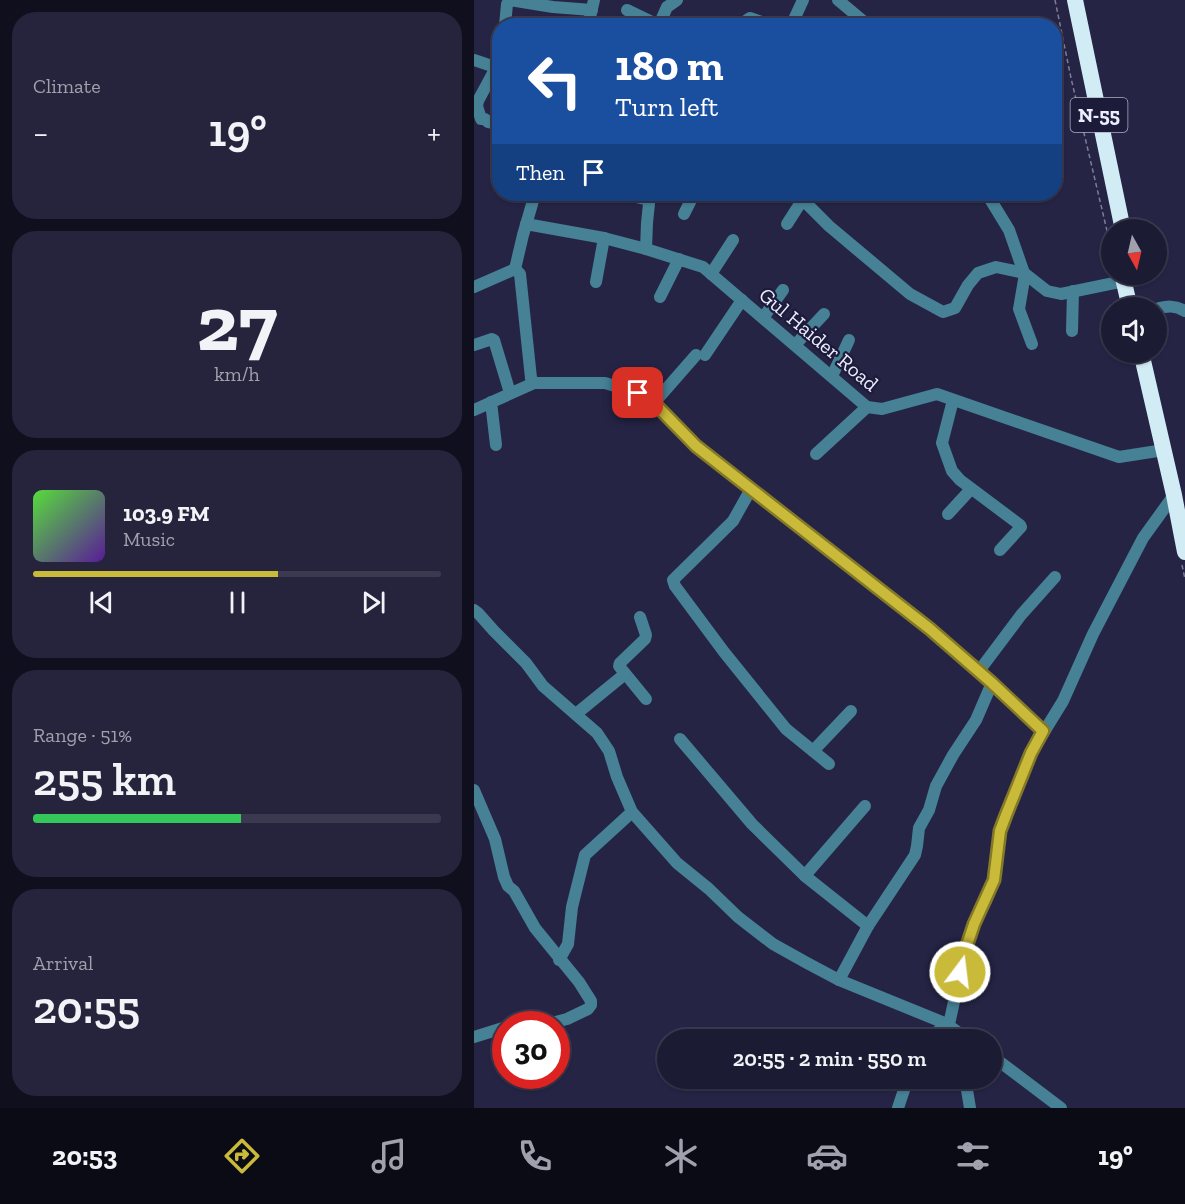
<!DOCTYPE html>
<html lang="en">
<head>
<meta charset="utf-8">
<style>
  body { margin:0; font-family:"Zilla Slab",serif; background:#25243c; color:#f1f3f6; height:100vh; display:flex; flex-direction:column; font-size:22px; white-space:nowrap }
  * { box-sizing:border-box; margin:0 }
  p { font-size:20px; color:#a0a1ac }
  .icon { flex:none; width:33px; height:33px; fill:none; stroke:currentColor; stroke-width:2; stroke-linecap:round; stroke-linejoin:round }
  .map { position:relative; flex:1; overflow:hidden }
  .details { display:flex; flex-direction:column; gap:12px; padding:12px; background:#0f0f1d; width:474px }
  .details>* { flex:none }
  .hud { position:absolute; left:18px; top:18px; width:570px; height:183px; border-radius:24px; box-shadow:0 2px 4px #0004,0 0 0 2px #3a394f; background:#1a4fa0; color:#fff; overflow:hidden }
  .needle { width:39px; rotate:172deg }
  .tools { position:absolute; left:627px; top:219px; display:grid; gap:12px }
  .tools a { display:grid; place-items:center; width:66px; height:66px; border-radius:50%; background:#1c1b34; box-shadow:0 2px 4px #0004,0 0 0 2px #3a394f; font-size:30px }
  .speed { position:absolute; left:18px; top:1011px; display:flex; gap:12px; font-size:30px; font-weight:700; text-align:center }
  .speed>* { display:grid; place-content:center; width:78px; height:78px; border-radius:50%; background:#1c1b34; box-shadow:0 2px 4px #0004,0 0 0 2px #3a394f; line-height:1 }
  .speed .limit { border:9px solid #d22; background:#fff; color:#111 }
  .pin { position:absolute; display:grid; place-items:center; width:51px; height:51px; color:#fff; margin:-26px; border-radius:12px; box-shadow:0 3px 9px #0006 }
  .me { position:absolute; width:66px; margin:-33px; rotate:15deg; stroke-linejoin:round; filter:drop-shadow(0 0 4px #0008) }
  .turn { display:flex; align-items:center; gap:21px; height:126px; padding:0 24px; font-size:27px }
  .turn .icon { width:78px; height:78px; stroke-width:2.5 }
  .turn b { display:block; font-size:42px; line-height:51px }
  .then { display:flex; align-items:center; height:57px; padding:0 24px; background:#0003; gap:12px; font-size:22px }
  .big { font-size:45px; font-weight:600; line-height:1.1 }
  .details .card { flex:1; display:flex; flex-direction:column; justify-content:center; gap:9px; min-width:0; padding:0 21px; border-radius:24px; background:#25243c }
  .details .dial { align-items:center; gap:0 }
  .dial b { font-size:78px; line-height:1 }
  .song { display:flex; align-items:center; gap:18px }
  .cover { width:72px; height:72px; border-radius:9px; background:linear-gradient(135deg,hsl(110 70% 55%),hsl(270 70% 35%)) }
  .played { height:6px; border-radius:3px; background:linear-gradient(90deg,#c9ba3a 60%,#3a394f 60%) }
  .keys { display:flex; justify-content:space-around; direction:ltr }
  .heat { display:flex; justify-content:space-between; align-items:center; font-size:33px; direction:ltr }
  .charge { height:9px; border-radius:4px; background:linear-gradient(90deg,#34c759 51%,#3a394f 0) }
  .trip { position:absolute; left:183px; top:1029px; width:345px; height:60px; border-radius:30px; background:#1c1b34; box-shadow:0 2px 4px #0004,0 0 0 2px #3a394f; font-weight:600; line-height:60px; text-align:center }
  .tab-bar { display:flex; height:96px; justify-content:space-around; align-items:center; background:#0b0b15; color:#a0a1ac }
  .tab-bar .icon { width:42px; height:42px }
  .tab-bar .on { color:#c9ba3a }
  .tab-bar b { font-size:27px; color:#f1f3f6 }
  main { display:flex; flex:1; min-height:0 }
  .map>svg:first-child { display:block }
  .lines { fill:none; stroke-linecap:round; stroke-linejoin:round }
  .path { stroke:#7e7e99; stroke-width:1.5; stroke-dasharray:4.5 3; stroke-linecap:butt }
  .minor { stroke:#468196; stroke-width:12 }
  .highway { stroke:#d2ecf6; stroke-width:16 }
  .route-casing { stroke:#837926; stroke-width:15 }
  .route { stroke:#c9ba3a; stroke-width:10 }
  .labels { text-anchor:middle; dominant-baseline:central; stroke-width:4.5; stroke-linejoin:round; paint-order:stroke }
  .shield { fill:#1c1b3a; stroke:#aeaec4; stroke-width:1.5 }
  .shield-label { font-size:20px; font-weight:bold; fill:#ecedff }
  .street-label { font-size:21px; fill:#ecedff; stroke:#1c1b3a }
</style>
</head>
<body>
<main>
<section class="details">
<div class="card"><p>Climate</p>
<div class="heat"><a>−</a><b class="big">19°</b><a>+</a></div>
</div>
<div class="card dial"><b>27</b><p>km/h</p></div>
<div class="card">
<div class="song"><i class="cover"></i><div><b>103.9 FM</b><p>Music</p></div></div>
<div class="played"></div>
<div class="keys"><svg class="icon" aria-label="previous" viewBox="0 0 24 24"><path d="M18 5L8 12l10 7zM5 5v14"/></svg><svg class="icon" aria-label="pause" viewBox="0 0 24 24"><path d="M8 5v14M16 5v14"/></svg><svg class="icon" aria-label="next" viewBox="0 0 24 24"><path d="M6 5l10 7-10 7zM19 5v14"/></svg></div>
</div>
<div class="card"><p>Range · 51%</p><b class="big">255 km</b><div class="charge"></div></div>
<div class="card"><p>Arrival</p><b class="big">20:55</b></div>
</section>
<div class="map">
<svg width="711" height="1108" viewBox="0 0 711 1108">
  <rect width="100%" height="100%" fill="#252445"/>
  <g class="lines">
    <g class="path">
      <path d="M581 0 597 78 638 252"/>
      <path d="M708 565 711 579"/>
    </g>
    <g class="minor">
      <path d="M364 0 395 26"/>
      <path d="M153 10 186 26"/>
      <path d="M185 25 193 7 203 0"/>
      <path d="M31 26 33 4 36 0 79 7 118 10"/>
      <path d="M114 26 120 0"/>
      <path d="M270 26 273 20 276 18 299 26"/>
      <path d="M317 26 329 0"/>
      <path d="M496 26 499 24"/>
      <path d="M0 60 21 67"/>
      <path d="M26 60 4 101 3 106 7 119H11L14 122 26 124"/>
      <path d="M153 194 162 197 175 200"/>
      <path d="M323 194 355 226 436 294 469 312 481 308 494 285 504 273 522 267 550 273 573 291 587 294 650 281"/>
      <path d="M513 194 535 230 550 273"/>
      <path d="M210 214 220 194"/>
      <path d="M52 224 130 238 172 249 229 267 393 407 408 409 463 394 645 457 690 450"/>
      <path d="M313 224 329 199"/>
      <path d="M172 249 173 223 176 194"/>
      <path d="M41 269 46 274 57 378 60 383H131L164 393 180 403 222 446 456 629 518 683 569 731"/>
      <path d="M237 274 259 240"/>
      <path d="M551 274 545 309 558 344"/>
      <path d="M122 282 130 238"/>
      <path d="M0 287 41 269 49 235 61 194"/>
      <path d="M186 297 205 259"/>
      <path d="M682 309C693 306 701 305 711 311"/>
      <path d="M289 318 309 290"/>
      <path d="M598 331 599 291"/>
      <path d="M0 345 18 339 20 340 36 393"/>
      <path d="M321 345 350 314"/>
      <path d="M231 355 268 300"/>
      <path d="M358 376 375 340"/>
      <path d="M479 400 468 443 478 471 486 480 546 525 547 527 526 550"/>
      <path d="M17 402 22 445"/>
      <path d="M180 403 222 355"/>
      <path d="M0 410 60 383"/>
      <path d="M342 454 393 407"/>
      <path d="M277 489 259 521 199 580 201 586 250 652 312 729 355 764"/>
      <path d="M474 514 497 489"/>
      <path d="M0 610 4 613 20 631 52 663 69 686 123 733 135 751 143 777 158 812 203 863 235 889 264 917 299 944 333 963 365 980 473 1024 494 1040"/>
      <path d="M166 617 172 635 171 639 146 663 145 666 172 699"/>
      <path d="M505 671 547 615 581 577"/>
      <path d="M102 714 151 674"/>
      <path d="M206 739 278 824 331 876"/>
      <path d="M339 751 377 711"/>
      <path d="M0 790 21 839 30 877 34 886 40 891 61 928 105 982 117 1001V1005L114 1009 93 1019 74 1024"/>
      <path d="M391 806 334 872 331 876 394 926"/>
      <path d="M85 960 94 944 98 907 111 855 158 812"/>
      <path d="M365 980 394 926 441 855 443 846 445 828 455 810 462 786 479 755 502 720 518 683"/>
      <path d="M0 1037 32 1027"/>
      <path d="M453 1040 473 1024 476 1020 491 951 500 924 512 901 520 880 527 831 557 753 589 701 619 634 669 538 700 495"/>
      <path d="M518 1056 587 1108"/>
      <path d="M491 1078 496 1108"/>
      <path d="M424 1108 434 1078"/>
    </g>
    <g class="highway">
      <path d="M601 0 649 230"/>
      <path d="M648 274 656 308"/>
      <path d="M667 352 700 495 711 552"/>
    </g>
  </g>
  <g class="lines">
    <g class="route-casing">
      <path id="route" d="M164 393 183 406 222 446 456 629 518 683 569 731 557 753 532 815 526 831 520 880 500 924 491 951 486 972"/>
    </g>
    <use href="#route" class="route"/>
  </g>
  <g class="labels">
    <rect class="shield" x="596.5" y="98" width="57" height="34" rx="4.5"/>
    <g class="shield-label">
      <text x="625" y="115">N-55</text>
    </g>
    <g class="street-label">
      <text transform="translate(345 339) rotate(40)">Gul Haider Road</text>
    </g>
  </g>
</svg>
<div class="tools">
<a><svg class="needle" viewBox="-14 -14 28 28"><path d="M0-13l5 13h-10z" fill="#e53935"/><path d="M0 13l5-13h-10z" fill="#a0a1ac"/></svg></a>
<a><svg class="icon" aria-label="sound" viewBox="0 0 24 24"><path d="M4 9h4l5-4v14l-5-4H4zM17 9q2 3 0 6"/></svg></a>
</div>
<div class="speed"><div class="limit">30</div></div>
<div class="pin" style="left:164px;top:393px;background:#d93025"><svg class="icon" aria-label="arrive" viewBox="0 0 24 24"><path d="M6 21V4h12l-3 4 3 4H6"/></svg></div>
<svg class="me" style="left:486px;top:972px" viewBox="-20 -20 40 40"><circle r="17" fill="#c9ba3a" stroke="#fff" stroke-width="3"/><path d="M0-11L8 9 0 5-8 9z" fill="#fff"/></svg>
<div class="trip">20:55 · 2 min · 550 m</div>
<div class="hud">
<div class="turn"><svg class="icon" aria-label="left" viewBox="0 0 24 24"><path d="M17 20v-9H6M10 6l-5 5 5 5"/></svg><div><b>180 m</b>Turn left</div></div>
<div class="then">Then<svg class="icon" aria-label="arrive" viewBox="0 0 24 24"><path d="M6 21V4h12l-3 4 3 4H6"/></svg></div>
</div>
</div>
</main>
<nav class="tab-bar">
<b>20:53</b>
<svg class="icon on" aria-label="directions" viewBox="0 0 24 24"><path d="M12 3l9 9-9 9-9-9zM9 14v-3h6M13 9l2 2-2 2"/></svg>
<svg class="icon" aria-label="music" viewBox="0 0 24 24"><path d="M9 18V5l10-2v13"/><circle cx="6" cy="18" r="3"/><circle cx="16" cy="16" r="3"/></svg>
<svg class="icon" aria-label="phone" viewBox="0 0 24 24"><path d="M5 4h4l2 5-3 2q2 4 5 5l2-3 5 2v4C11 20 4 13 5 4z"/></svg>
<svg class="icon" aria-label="climate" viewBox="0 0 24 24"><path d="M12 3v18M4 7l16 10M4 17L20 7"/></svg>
<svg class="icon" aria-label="car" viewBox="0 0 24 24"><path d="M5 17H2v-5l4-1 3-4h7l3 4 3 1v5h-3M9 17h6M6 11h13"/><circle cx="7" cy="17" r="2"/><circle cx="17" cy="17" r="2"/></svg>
<svg class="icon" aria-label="filters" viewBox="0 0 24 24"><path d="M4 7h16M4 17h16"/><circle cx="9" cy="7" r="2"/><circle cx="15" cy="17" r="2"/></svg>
<b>19°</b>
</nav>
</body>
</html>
